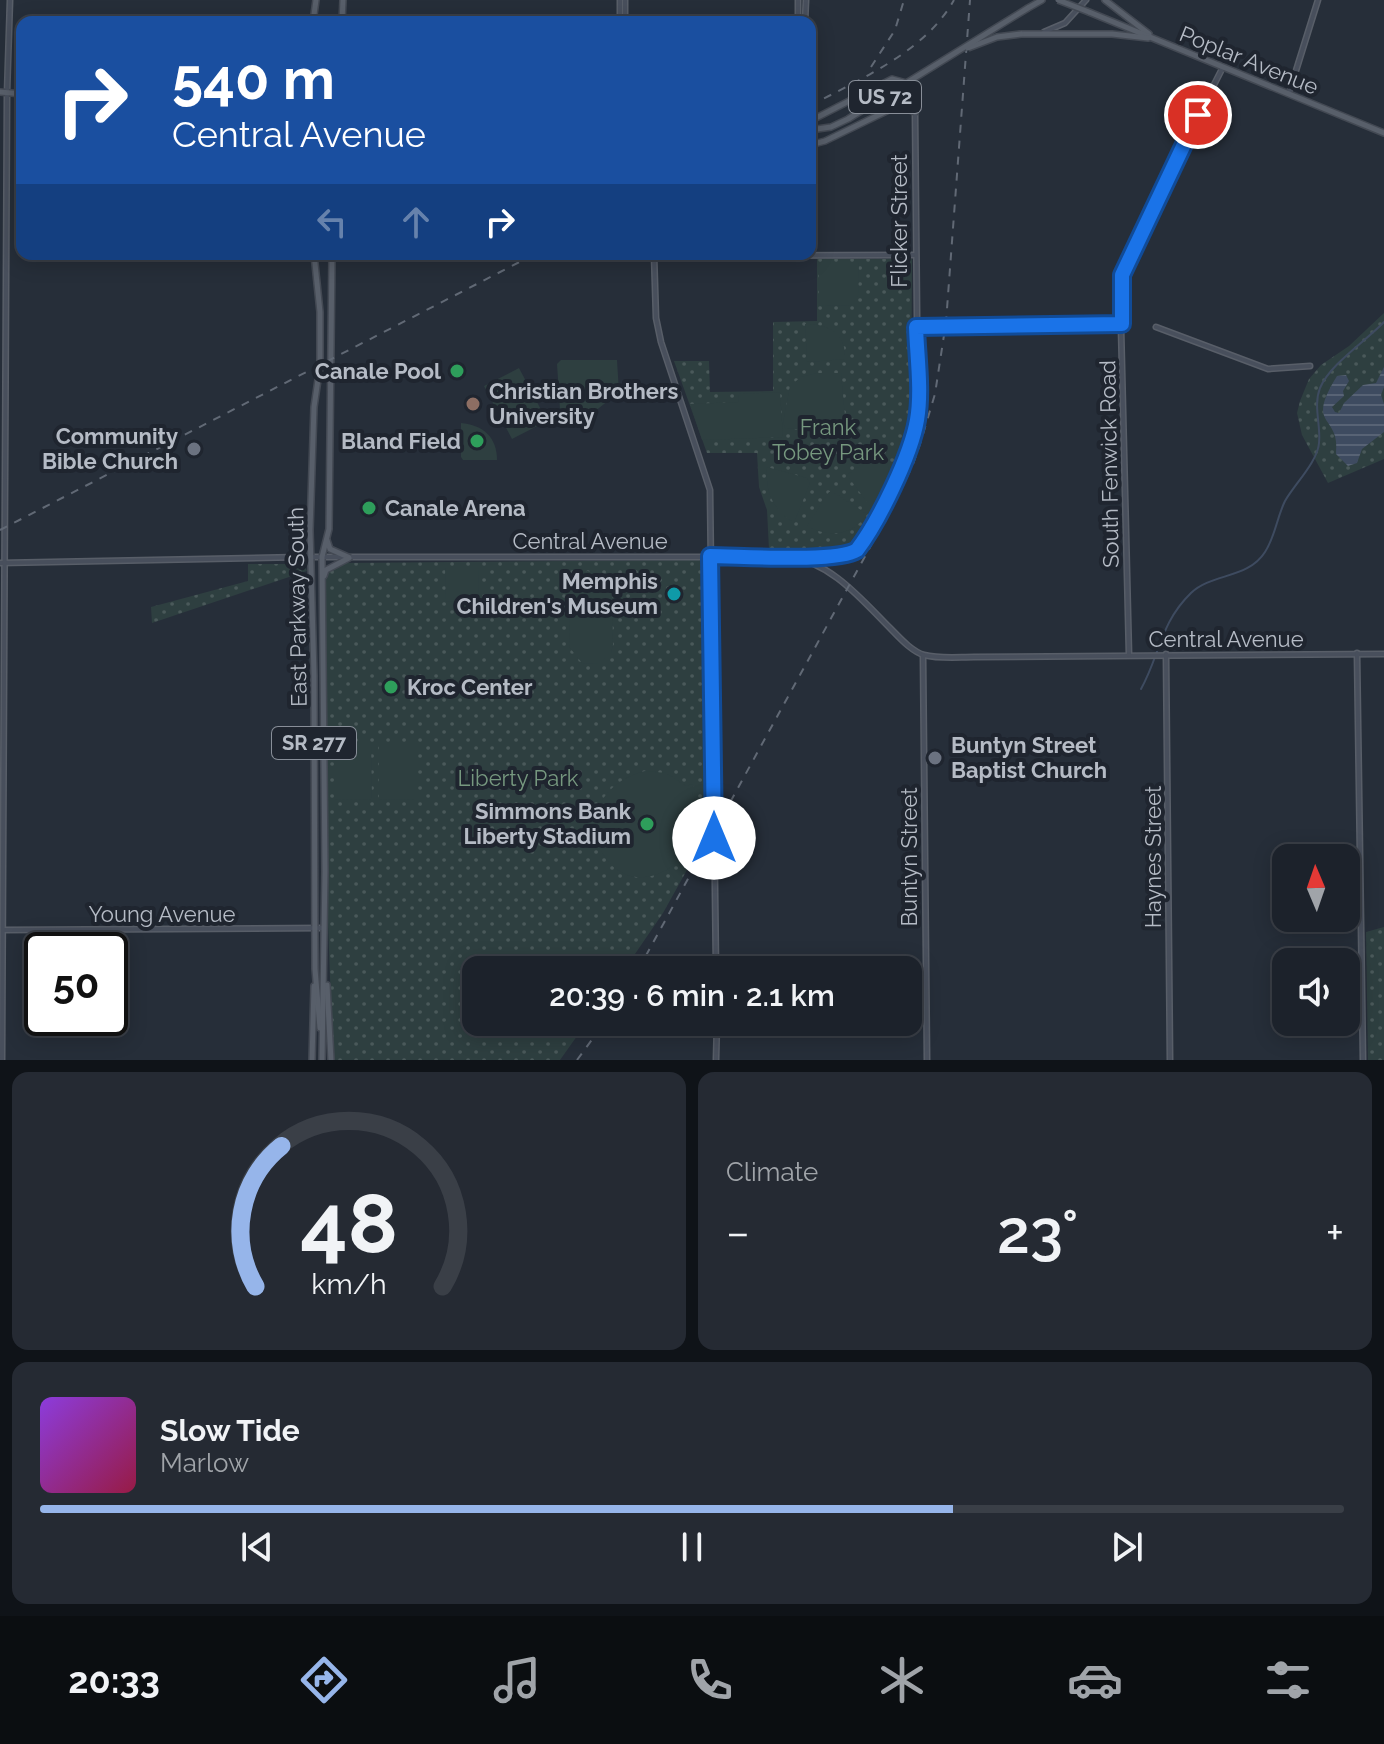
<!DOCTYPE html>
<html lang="en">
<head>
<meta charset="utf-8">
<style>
  body { margin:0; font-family:Raleway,sans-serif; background:#252a33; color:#f1f3f6; height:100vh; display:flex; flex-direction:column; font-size:30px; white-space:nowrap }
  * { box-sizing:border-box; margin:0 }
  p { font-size:26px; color:#a0a4a9 }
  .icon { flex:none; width:44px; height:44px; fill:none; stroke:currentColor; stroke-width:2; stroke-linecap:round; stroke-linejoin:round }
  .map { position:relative; height:1060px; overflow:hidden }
  .panel { display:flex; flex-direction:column; gap:12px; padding:12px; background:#0f1318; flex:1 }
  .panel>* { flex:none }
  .guide { position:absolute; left:16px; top:16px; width:800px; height:244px; border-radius:16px; box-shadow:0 4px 20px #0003,0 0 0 2px #3a3f47; background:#1a4fa0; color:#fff; overflow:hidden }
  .needle { width:52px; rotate:358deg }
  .controls { position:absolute; left:1272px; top:844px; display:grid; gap:16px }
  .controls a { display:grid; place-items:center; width:88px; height:88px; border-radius:16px; background:#1c222b; box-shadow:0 4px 20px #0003,0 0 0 2px #3a3f47; font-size:40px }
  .speed { position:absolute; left:24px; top:932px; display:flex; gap:16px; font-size:40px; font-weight:700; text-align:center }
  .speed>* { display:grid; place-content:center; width:104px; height:104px; border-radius:50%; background:#1c222b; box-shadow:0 4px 20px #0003,0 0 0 2px #3a3f47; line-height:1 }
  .speed .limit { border:4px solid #111; border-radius:12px; background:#fff; color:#111 }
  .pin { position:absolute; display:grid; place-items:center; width:68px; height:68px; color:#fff; margin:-34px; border:4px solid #fff; border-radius:50%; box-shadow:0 2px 8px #0007 }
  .me { position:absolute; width:88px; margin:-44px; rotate:0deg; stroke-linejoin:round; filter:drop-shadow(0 0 6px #0008) }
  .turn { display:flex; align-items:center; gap:28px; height:168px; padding:0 24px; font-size:36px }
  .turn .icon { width:104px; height:104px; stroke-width:2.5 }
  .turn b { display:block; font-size:56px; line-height:68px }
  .lanes { display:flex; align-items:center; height:76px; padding:0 24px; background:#0003; justify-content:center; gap:40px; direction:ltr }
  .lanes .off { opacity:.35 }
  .big { font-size:60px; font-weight:600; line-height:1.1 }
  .panel .tile { flex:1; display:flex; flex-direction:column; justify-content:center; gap:12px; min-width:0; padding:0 28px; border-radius:16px; background:#252a33 }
  .panel .dial { align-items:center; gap:0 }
  .dial svg { height:208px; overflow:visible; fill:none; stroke:#3a3f47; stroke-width:7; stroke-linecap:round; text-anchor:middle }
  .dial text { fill:#f1f3f6; stroke:none }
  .song { display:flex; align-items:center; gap:24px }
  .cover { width:96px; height:96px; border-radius:12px; background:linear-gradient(135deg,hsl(270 70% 55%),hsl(340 70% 35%)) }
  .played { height:8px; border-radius:4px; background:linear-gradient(90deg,#96b5ea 70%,#3a3f47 70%) }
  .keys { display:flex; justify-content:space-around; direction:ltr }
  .heat { display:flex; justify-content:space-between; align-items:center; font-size:44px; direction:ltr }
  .panel .tiles { flex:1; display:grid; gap:12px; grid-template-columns:1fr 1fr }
  .tile:last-child { grid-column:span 2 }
  .trip { position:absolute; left:462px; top:956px; width:460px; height:80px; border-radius:16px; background:#1c222b; box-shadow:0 4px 20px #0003,0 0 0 2px #3a3f47; font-weight:600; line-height:80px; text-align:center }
  .dock { display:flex; height:128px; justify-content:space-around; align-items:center; background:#0b0e11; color:#a0a4a9 }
  .dock .icon { width:56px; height:56px }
  .dock .on { color:#96b5ea }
  .dock b { font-size:36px; color:#f1f3f6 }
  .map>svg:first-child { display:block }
  .grass { fill:url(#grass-dots) }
  .garden { fill:#2e3f40 }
  .water { fill:url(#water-rules) }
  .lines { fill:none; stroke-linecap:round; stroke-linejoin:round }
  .stream { stroke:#3e4b60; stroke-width:2 }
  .secondary-casing { stroke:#585e68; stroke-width:7 }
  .primary-casing { stroke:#434953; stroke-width:8 }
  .secondary { stroke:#484f5c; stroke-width:4 }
  .primary { stroke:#585f6a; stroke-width:5 }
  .rail { stroke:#616975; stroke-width:2; stroke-dasharray:8 8; stroke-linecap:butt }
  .primary-bridge-casing { stroke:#434953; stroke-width:8; stroke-linecap:butt }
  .primary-bridge { stroke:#585f6a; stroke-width:5 }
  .route-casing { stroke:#114b97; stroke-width:20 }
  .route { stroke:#1a73e8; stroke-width:14 }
  .leisure-dot { fill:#2e9e5b; stroke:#1f252f; stroke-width:3 }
  .education-dot { fill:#8d6e63; stroke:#1f252f; stroke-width:3 }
  .worship-dot { fill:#6b7280; stroke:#1f252f; stroke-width:3 }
  .culture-dot { fill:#0f9aa8; stroke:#1f252f; stroke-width:3 }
  .labels { text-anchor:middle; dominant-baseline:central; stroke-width:8; stroke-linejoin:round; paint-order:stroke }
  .shield { fill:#1f252f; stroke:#888e98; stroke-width:2 }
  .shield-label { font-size:20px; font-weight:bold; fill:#b5bbc5 }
  .street-label { font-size:22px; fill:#b5bbc5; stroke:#1f252f }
  .poi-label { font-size:22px; font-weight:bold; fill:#b5bbc5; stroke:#1f252f; text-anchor:end }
  .park-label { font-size:22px; fill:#76987f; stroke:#1f252f }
</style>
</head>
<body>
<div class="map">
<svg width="1384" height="1060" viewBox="0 0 1384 1060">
  <defs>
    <pattern id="grass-dots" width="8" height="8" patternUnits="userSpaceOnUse" patternTransform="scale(2)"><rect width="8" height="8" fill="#2e3f40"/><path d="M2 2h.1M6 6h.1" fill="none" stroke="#4a595a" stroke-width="1.8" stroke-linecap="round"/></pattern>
    <pattern id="water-rules" width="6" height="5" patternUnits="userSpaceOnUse" patternTransform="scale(2)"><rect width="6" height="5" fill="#3e4b60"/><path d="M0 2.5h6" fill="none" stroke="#586375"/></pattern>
  </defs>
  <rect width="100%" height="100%" fill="#262e39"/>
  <g class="grass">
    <path d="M817 259H912L911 424 893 474 858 541 845 550 769 549 767 510 759 487 757 453H707L674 361H709L710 392 773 391V322L817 321Z"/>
    <path d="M1384 313V459L1328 483 1302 435 1297 413 1300 401 1309 379 1321 365 1349 346Z"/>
    <path d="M699 560 705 565 709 820 707 834 663 913 624 970H476V1022H587L560 1060H333L328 922 325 573 342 563Z"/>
    <path d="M248 564H304L307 571 152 623 151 607 248 581Z"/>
    <path d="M1384 927V1060H1368L1366 932Z"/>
  </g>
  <g class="garden">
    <path d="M819 262H859L858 296 851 305 819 306Z"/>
    <path d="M805 324C828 324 846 333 845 359L807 362Z"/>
    <path d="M561 360H617L619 392 589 416 561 425 557 364Z"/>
    <path d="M519 368 547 421 512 439 484 386Z"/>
    <path d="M817 373H841L846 427 838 434 785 428 783 422 790 386 801 377Z"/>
    <path d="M780 392 783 437 702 440 690 404 738 402 739 394Z"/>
    <path d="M461 423C483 425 497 437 497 460H463L461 457Z"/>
    <path d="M882 450C895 472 887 490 872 509L847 475Z"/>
    <path d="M767 467 807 478 810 483 794 523C773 509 765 493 767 467Z"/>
    <path d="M829 492H833L867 514C852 536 829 538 807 526Z"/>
    <path d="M445 567H478L479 601 446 602Z"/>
    <path d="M587 571 602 574 612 588 613 645 611 653 598 664 582 663 570 648 569 578H575Z"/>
    <path d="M335 742H371L372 799 335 800Z"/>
    <path d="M379 742H415V799L379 800Z"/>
    <path d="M645 771 666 773 686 786 692 784 695 789 692 793C701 810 703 830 692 846 688 853 681 858 675 864 608 917 551 796 645 771Z"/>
  </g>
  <path class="water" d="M1384 367V387L1381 395 1384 404V432L1362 449 1357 463 1348 466 1336 454C1341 413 1304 429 1337 376L1346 375 1349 381 1343 391 1344 396 1332 407 1335 412 1339 413 1344 403 1363 385 1376 383Z"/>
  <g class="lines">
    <path class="stream" d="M1141 689C1160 655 1160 623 1191 593 1212 573 1248 579 1265 552 1275 537 1277 517 1285 501 1294 485 1318 461 1319 443 1321 425 1313 406 1320 388 1330 364 1366 341 1384 322"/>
    <g class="secondary-casing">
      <g id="secondary">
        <path d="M620 0V22"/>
        <path d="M625 0V22"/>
        <path d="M798 22V0"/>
        <path d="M805 22 806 0"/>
        <path d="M1044 32 1065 23 1086 0"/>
        <path d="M1289 93 1318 0"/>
        <path d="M654 254 656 318 661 342 710 490 716 970"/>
        <path d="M314 257 915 255"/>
        <path d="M916 327 1121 324"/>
        <path d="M1156 327 1268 369 1310 366"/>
        <path d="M806 559C822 556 843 559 857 550 882 518 910 456 918 417L915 112"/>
        <path d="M0 563 301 557H789C831 562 861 599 890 628 899 637 911 651 924 655 940 659 958 657 974 657L1384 654"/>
        <path d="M1357 653 1363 1060"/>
        <path d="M1166 654 1170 1060"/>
        <path d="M923 655 927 1060"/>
        <path d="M1129 655 1120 286 1122 275 1163 185 1223 67"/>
        <path d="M3 930 324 928"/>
        <path d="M2 1060 7 93 10 0"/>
        <path d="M716 1060 717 1022"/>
      </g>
    </g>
    <g class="primary-casing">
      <g id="primary">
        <path d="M1105 0 1149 34"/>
        <path d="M1028 8 1042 0"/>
        <path d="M1089 12 1384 133"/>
        <path d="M313 22 316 0"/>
        <path d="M342 22 343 0"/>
        <path d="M1021 34H1112L1148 38"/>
        <path d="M0 92 22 94"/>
        <path d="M810 121 892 79 910 84 915 93V112L902 107 893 108 825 141 810 145"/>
        <path d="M314 254 320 312V366L314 407 310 530 314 675 315 969 320 1028"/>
        <path d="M327 540 330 549 348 557"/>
        <path d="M324 576 326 570 349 558"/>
        <path d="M327 985 331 1060"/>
        <path d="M312 1060 314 986"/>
        <path d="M322 1060 325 871 322 557 329 529 332 254"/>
      </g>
    </g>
    <use href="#secondary" class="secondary"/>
    <use href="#primary" class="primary"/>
    <g class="rail">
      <path d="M871 67 895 30 904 0"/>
      <path d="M810 106C861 78 924 53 954 0"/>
      <path d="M0 530 535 254"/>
      <path d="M638 970 868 551 912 467 920 444 935 394 946 322 970 0"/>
      <path d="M577 1060 605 1022"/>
    </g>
    <g class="primary-bridge-casing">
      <g id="primary-bridge">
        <path d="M1058 0 1089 12"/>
        <path d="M968 48 997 37 1021 34"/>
        <path d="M810 130 831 127 848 119 1028 8"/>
      </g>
    </g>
    <use href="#primary-bridge" class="primary-bridge"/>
  </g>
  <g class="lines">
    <g class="route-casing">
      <path id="route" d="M714 838 710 556C740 556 837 563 857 550 879 521 911 455 917 420 922 391 917 357 916 327L1122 324V275L1198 115"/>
    </g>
    <use href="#route" class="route"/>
  </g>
  <g class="leisure-dot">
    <circle cx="457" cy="371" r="8"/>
    <circle cx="477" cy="441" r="8"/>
    <circle cx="369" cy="508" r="8"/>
    <circle cx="391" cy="687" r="8"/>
    <circle cx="647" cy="824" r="8"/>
  </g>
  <circle class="education-dot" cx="473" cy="404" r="8"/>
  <g class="worship-dot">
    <circle cx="194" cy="449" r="8"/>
    <circle cx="935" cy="758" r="8"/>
  </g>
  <circle class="culture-dot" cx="674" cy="594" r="8"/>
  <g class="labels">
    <g class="shield">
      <rect x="849" y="81" width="72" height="32" rx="6"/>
      <rect x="272" y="727" width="84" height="32" rx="6"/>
    </g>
    <g class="shield-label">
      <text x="885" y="97">US 72</text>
      <text x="314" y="743">SR 277</text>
    </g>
    <g class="street-label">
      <text transform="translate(1249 60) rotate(22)">Poplar Avenue</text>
      <text transform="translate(899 221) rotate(-90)">Flicker Street</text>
      <text transform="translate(1109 464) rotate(-91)">South Fenwick Road</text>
      <text x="590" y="541">Central Avenue</text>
      <text transform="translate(297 607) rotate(-91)">East Parkway South</text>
      <text x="1226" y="639">Central Avenue</text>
      <text transform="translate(909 857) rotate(-90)">Buntyn Street</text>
      <text transform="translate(1153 857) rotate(-90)">Haynes Street</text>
      <text x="162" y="914">Young Avenue</text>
    </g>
    <g class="poi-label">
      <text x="441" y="371">Canale Pool</text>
      <text x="489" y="391" text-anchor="start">Christian Brothers<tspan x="489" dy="25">University</tspan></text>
      <text x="178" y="436">Community<tspan x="178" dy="25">Bible Church</tspan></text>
      <text x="461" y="441">Bland Field</text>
      <text x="385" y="508" text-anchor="start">Canale Arena</text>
      <text x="658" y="581">Memphis<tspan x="658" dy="25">Children's Museum</tspan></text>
      <text x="407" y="687" text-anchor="start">Kroc Center</text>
      <text x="951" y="745" text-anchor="start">Buntyn Street<tspan x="951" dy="25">Baptist Church</tspan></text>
      <text x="631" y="811">Simmons Bank<tspan x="631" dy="25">Liberty Stadium</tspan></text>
    </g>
    <g class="park-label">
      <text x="828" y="427">Frank<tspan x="828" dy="25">Tobey Park</tspan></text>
      <text x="518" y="778">Liberty Park</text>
    </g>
  </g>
</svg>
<div class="controls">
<a><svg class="needle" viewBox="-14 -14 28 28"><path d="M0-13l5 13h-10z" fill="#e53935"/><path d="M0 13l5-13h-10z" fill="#a0a4a9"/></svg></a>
<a><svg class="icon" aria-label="sound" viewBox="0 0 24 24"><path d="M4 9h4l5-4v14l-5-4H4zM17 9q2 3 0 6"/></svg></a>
</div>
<div class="speed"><div class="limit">50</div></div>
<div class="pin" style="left:1198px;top:115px;background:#d93025"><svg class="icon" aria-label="arrive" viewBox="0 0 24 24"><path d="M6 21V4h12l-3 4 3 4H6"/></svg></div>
<svg class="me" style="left:714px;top:838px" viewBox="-20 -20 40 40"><circle r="19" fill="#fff"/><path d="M0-13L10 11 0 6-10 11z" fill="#1a73e8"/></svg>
<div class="trip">20:39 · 6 min · 2.1 km</div>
<div class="guide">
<div class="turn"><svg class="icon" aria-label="right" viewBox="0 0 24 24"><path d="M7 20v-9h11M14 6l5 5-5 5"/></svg><div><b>540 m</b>Central Avenue</div></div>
<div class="lanes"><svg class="icon off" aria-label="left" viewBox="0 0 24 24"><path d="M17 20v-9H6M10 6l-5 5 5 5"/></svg><svg class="icon off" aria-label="ahead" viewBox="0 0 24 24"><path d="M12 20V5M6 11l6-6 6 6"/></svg><svg class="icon" aria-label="right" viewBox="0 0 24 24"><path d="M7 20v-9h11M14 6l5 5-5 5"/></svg></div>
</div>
</div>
<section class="panel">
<div class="tiles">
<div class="tile dial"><svg viewBox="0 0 100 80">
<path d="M14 69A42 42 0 1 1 86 69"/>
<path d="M14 69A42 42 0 0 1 24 15" stroke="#96b5ea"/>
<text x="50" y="56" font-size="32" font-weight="700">48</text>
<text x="50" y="72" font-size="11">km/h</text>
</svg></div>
<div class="tile"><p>Climate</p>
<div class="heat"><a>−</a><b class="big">23°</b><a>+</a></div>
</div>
<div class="tile">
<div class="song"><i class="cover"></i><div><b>Slow Tide</b><p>Marlow</p></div></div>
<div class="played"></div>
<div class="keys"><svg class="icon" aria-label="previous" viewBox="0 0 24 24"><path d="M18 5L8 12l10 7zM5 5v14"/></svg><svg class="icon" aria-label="pause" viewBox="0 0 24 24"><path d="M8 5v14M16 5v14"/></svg><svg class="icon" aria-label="next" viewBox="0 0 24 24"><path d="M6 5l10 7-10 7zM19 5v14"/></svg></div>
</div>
</div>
</section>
<nav class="dock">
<b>20:33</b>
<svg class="icon on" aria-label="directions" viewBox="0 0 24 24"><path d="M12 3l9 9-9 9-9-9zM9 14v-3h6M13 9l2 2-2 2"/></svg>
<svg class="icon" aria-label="music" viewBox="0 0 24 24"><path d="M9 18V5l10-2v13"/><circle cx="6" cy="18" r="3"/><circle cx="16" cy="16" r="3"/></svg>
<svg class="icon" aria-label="phone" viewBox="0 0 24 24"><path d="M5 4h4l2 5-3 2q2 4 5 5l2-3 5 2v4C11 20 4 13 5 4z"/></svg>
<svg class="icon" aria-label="climate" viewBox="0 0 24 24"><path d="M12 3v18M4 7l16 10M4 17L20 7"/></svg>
<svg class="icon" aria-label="car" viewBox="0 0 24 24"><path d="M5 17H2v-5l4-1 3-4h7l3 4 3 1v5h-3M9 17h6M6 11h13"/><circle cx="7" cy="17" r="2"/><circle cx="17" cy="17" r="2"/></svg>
<svg class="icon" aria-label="filters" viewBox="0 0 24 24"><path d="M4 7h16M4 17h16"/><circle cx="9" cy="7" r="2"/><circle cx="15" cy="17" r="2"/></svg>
</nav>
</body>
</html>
